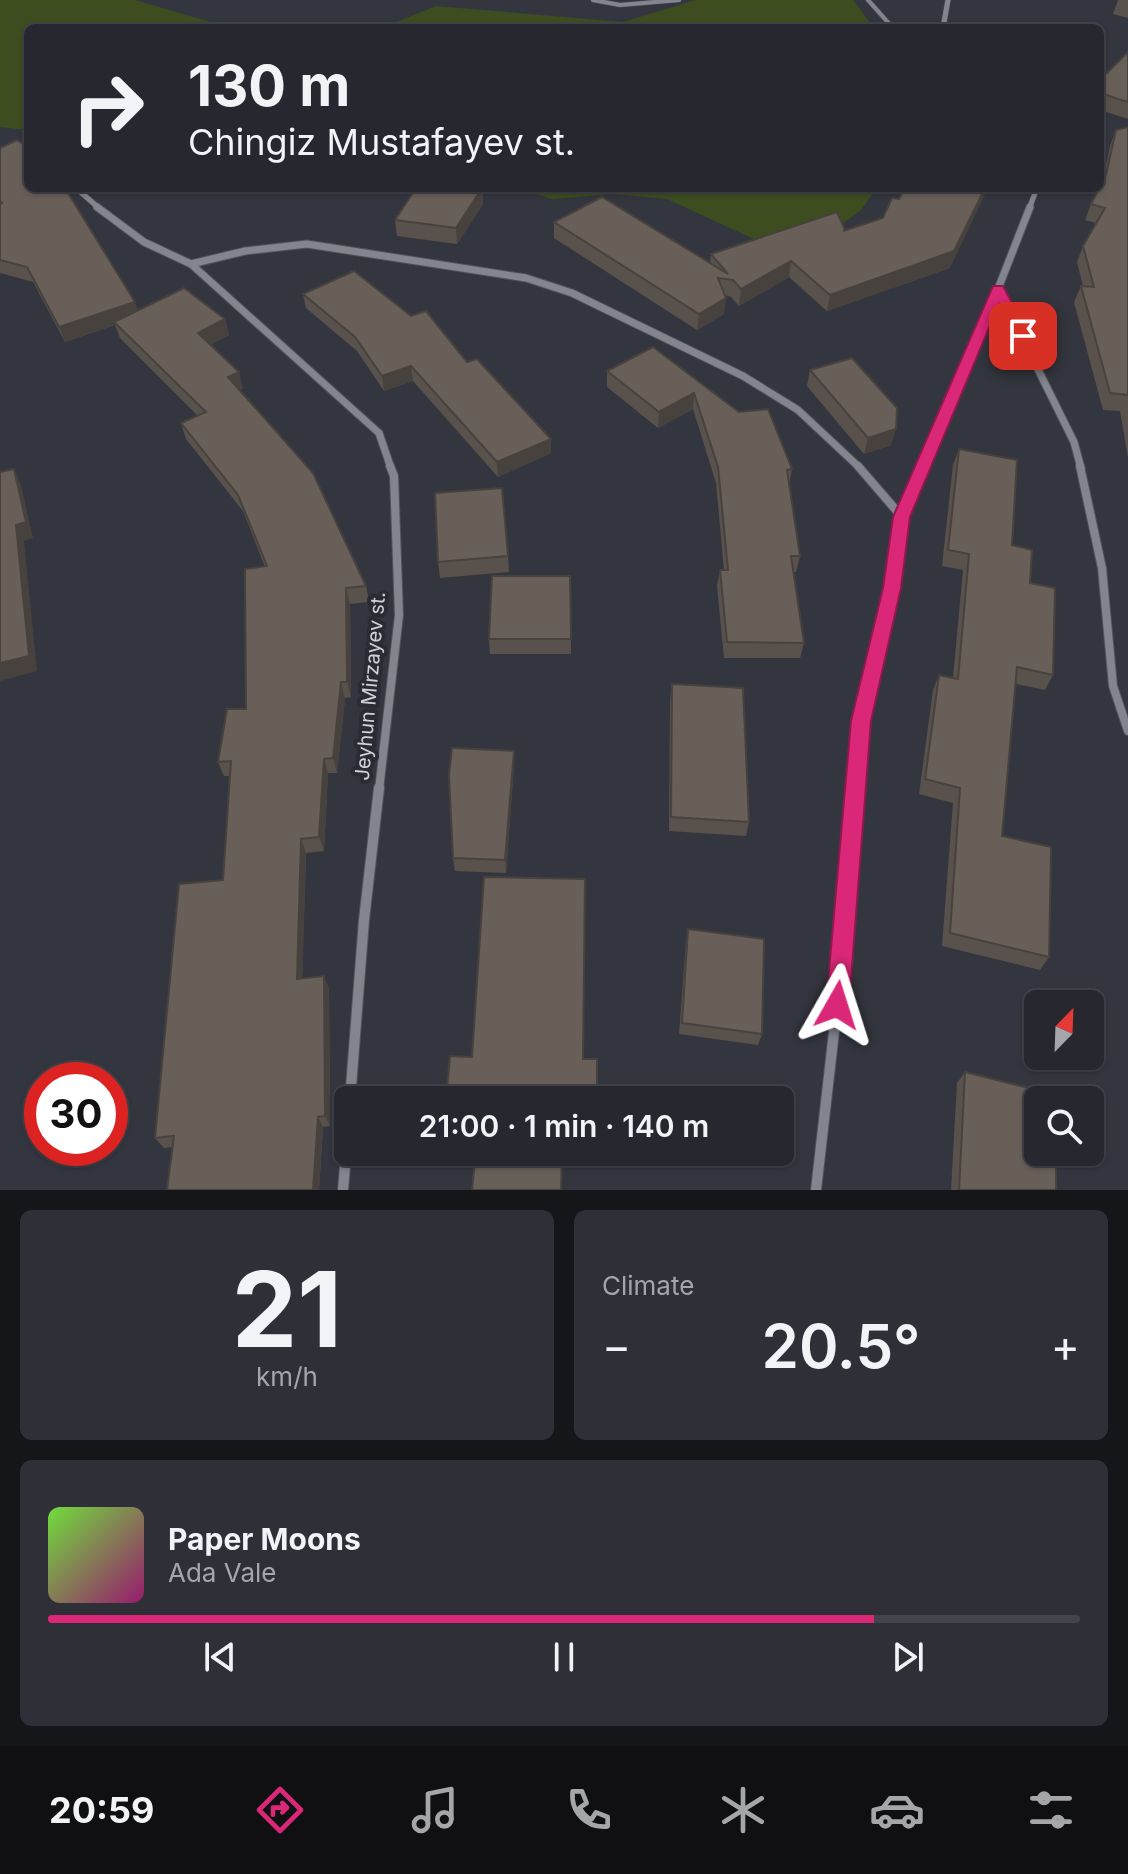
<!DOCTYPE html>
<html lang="en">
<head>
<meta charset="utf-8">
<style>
  body { margin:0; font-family:Inter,sans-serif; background:#2f3037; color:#f1f3f6; height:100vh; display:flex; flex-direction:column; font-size:30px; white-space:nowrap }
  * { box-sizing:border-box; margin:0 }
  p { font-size:26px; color:#a4a6aa }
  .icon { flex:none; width:44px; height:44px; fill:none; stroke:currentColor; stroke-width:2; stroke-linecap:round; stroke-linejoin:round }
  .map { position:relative; height:1190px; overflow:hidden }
  .drawer { display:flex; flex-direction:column; gap:20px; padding:20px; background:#15161a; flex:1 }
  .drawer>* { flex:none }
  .banner { position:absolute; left:24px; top:24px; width:1080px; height:168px; border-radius:12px; box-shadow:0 2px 6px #0004,0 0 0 2px #43444b; background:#27282f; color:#f1f3f6; overflow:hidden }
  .needle { width:52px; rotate:23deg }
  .fabs { position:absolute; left:1024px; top:990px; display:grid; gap:16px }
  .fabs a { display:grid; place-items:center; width:80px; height:80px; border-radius:12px; background:#27282f; box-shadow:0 2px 6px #0004,0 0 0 2px #43444b; font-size:40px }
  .speed { position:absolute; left:24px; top:1062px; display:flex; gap:16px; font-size:40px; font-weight:700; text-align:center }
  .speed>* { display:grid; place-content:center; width:104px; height:104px; border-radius:50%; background:#27282f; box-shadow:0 2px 6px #0004,0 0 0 2px #43444b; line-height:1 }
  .speed .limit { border:12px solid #d22; background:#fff; color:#111 }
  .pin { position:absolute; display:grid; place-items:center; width:68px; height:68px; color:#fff; margin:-34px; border-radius:16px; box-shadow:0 4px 12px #0006 }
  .me { position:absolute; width:88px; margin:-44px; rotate:6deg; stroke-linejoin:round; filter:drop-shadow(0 0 6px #0008) }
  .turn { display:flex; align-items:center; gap:28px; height:168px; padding:0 32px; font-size:36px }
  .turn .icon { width:104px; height:104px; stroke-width:2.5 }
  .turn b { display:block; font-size:56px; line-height:68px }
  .big { font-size:60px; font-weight:600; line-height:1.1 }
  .drawer .card { flex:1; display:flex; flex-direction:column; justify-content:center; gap:12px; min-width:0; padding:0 28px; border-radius:12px; background:#2f3037 }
  .drawer .dial { align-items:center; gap:0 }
  .dial b { font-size:104px; line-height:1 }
  .song { display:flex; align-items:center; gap:24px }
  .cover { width:96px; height:96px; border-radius:12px; background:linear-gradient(135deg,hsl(100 70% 55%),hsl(320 70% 35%)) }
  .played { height:8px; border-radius:4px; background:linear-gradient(90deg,#db2777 80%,#43444b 80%) }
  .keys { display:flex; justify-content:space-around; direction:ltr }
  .heat { display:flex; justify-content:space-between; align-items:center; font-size:44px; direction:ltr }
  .drawer .tiles { flex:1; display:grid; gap:20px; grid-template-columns:1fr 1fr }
  .card:last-child { grid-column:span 2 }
  .trip { position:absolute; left:334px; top:1086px; width:460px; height:80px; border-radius:12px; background:#27282f; box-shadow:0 2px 6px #0004,0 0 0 2px #43444b; font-weight:600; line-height:80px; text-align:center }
  .menu { display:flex; height:128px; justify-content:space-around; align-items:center; background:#101013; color:#a4a6aa }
  .menu .icon { width:56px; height:56px }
  .menu .current { color:#db2777 }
  .menu b { font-size:36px; color:#f1f3f6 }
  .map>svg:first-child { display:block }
  .green { fill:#3d4d1f }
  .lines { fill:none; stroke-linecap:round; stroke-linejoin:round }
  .lane-casing { stroke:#52535a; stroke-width:5 }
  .street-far3-casing { stroke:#52535a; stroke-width:6 }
  .street-far2-casing { stroke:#52535a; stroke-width:9 }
  .street-far1-casing { stroke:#52535a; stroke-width:10 }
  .street-casing { stroke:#52535a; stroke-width:12 }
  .lane { stroke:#82848e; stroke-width:4 }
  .street-far3 { stroke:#82848e; stroke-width:5 }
  .street-far2 { stroke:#82848e; stroke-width:7 }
  .street-far1 { stroke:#82848e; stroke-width:8 }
  .street { stroke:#82848e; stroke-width:10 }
  .wall { fill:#59524c }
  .shaded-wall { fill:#48423e }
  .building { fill:#675f58; stroke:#48423e; stroke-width:2 }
  .route { fill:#db2777; stroke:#8e194d; stroke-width:2 }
  .labels { text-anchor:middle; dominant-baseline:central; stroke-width:8; stroke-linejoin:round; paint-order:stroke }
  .street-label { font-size:20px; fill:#d1d2d7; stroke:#2a2c34 }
</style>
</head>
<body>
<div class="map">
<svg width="1128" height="1190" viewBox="0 0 1128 1190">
  <rect width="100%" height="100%" fill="#34363f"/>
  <g class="green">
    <path d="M0 0H135L231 28H28V130L0 127Z"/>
    <path d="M696 0H853L874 28H382L436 6 623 22Z"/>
    <path d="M519 188H877L860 211 839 226 809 237 754 239 667 199 613 194 552 199Z"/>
  </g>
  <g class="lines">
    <g class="lane-casing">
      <g id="lane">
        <path d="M593 0 620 5 679 0"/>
        <path d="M868 0 893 28"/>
      </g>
    </g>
    <g class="street-far3-casing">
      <g id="street-far3">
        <path d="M943 28 948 0"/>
        <path d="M76 188 100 209"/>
        <path d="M1029 209 1037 188"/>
      </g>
    </g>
    <g class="street-far2-casing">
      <g id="street-far2">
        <path d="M97 207 144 242 191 264"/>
        <path d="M1030 207 998 289 1074 442 1081 468"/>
        <path d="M391 468 379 433 191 264 245 251 307 244 526 278 572 293 743 376 798 410 860 468"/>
        <path d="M923 468 998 289"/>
      </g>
    </g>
    <g class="street-far1-casing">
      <g id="street-far1">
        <path d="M858 466 902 517"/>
        <path d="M1080 466 1102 568 1113 686 1128 731"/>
        <path d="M379 790 399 615 394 476 390 466"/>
        <path d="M856 790 861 721 892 588 902 517 924 466"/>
      </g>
    </g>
    <g class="street-casing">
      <g id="street">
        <path d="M350 1100 364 920 379 788"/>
        <path d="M343 1190 348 1131"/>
        <path d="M816 1190 844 944 856 788"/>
      </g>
    </g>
    <use href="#lane" class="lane"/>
    <use href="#street-far3" class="street-far3"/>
    <use href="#street-far2" class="street-far2"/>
    <use href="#street-far1" class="street-far1"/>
    <use href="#street" class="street"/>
  </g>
  <g class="wall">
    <path d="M1118 0H1128V18L1113 14Z"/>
    <path d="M1128 52V119L1100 110V80Z"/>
    <path d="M1128 127V458L1120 411 1103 410 1074 302 1081 286H1083L1077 262 1083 246 1096 223 1085 220 1091 204 1102 184 1110 146 1116 130Z"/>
    <path d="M0 148 138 310 225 319 229 335 210 345 243 388 240 390 366 586 369 602 350 604 351 697 345 698 337 773H328L324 851 306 853 302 979 329 988 330 1126 323 1127 319 1190H167L173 1147 164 1148 155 1138 223 880 230 776H224L218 762 246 709 265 567 243 511 186 439 181 423 198 416 120 338 115 325 65 342 33 282 0 273Z"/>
    <path d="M482 188 483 204 457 244 397 236 395 220Z"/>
    <path d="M554 222 710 263 711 254 845 230 950 268 827 311 789 277 739 306 731 297 725 295 724 314 697 330 554 238Z"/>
    <path d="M303 294 467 362 551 439V453L498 477 413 381 384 391 357 351 306 308Z"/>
    <path d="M653 347 792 469 789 485 800 556 796 572H793L804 643 800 658H724L717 586 720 570H724L716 483 693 409 658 428 607 387V371Z"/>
    <path d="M810 370 891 445 864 454 807 386Z"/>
    <path d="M959 449 1012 545 1030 583 1053 675 1045 690 1016 684 1002 836 1049 957 1040 970 942 946 953 803 919 794 933 690 939 675 953 678 963 570 942 566 953 465Z"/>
    <path d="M508 556 509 572 440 578 438 562Z"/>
    <path d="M570 576 571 654H490L489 639Z"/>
    <path d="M672 684 749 822 746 836 669 831 670 700Z"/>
    <path d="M514 765 506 873 455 871 453 858Z"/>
    <path d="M688 929 762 1034 758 1045 679 1034 686 942Z"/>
    <path d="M965 1072 1056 1190H951L957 1083Z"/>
  </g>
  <g class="shaded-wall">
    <path d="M482 188 483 204 457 244 456 228Z"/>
    <path d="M985 188H988L950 268 827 311 830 295Z"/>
    <path d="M791 261 789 277 739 306 741 289Z"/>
    <path d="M726 298 724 314 697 330 699 314Z"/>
    <path d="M135 302 140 317 114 322 115 325 65 342 59 327Z"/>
    <path d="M225 319 229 335 202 349 198 333Z"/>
    <path d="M411 366 413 381 384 391 382 376Z"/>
    <path d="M239 372 243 388 233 393 228 377Z"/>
    <path d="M694 393 693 409 658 428 659 412Z"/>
    <path d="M896 429 891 445 864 454 868 438Z"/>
    <path d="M551 439V453L498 477 497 462Z"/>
    <path d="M14 469 21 485 33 538 24 541 37 671 0 681V663L16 525Z"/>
    <path d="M346 588 350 604 351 697 347 682Z"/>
    <path d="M341 682 345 698 337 773 333 758Z"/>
    <path d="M514 751V765L506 873 505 860Z"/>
    <path d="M324 759 328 773 324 851 319 837Z"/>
    <path d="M301 839 306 853 302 992 297 979Z"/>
    <path d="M324 976 329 988 330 1126 325 1116Z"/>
    <path d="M318 1117 323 1127 319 1190H313Z"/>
  </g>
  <g class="building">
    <path d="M1128 52V102L1100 93V80Z"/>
    <path d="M1128 127V396V395L1110 393 1081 286 1094 287 1083 246 1105 208 1091 204 1106 175 1116 130Z"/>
    <path d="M17 140 28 147V188H65L135 302 59 327 27 267 0 260V204L2 203 0 201V148Z"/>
    <path d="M416 188H482L456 228 395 220Z"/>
    <path d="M905 188H985L954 251 830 295 791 261 741 289 733 280 718 278 726 298 699 314 554 222 602 197 728 274 711 254 837 212 845 230 843 231 883 218 892 198 899 199Z"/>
    <path d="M354 271 411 316 426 311 467 362 477 359 551 439 497 462 411 366 382 376 355 337 303 294Z"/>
    <path d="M184 288 225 319 198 333 239 372 228 377 313 473 366 586 346 588 347 682H341L333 758 324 759 319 837 301 839 297 979 324 976 325 1116 318 1117 313 1190H167L174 1136 155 1138 179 884 223 880 231 761 218 762 227 709H246L245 569 267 566 238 495 181 423 206 412 114 322Z"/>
    <path d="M653 347 739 412 768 409 792 469 787 470 800 556H791L804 643 727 642 720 570H728L718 467 694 393 659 412 607 371Z"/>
    <path d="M852 358 897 408 896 429 868 438 810 370Z"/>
    <path d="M959 449 1017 460 1012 545 1032 550 1030 583 1055 588 1053 675 1017 667 1002 836 1051 847 1049 957 950 933 960 788 925 779 939 675 958 679 969 554 948 550Z"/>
    <path d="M14 469 26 522 16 525 29 656 0 663V472Z"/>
    <path d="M502 488 508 556 438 562 435 493Z"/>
    <path d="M492 576H570L571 639H489Z"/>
    <path d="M672 684 743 688 749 822 671 817Z"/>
    <path d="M452 748 514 751 505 860 453 858 449 775Z"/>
    <path d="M484 877 585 879 583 1059H597V1100H446L450 1056 472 1057Z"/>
    <path d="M688 929 764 939 762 1034 682 1023Z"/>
    <path d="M965 1072 1056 1095V1100H1038V1152H1056V1190H959Z"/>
    <path d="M476 1152H562L561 1190H472Z"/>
  </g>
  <path class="route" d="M993 286H1003L1030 336 1018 339 999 304 910 517 901 588 871 721 849 1005 845 1014 837 1017 829 1014 826 1005 851 721 883 588 893 517Z"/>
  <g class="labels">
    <g class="street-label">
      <text transform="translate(370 686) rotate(-85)">Jeyhun Mirzayev st.</text>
    </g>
  </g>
</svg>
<div class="fabs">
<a><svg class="needle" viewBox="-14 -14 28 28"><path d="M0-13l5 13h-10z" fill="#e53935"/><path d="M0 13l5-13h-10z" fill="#a4a6aa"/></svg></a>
<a><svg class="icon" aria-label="search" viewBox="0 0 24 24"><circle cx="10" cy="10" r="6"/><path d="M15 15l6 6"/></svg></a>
</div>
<div class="speed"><div class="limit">30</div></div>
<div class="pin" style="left:1023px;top:336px;background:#d93025"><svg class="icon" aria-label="arrive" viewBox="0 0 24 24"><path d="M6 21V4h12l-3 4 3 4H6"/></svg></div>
<svg class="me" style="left:837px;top:1005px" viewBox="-20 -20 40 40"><path d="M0-17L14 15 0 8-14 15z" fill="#db2777" stroke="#fff" stroke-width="4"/></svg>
<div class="trip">21:00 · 1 min · 140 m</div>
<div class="banner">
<div class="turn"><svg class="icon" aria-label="right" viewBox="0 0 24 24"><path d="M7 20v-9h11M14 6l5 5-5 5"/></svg><div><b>130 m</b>Chingiz Mustafayev st.</div></div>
</div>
</div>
<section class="drawer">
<div class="tiles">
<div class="card dial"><b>21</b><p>km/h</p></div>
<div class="card"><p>Climate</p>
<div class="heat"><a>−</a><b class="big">20.5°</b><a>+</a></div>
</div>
<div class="card">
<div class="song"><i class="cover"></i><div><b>Paper Moons</b><p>Ada Vale</p></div></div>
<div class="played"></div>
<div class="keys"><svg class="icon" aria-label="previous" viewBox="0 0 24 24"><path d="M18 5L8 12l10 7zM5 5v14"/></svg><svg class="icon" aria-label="pause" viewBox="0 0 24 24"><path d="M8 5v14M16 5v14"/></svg><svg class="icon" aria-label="next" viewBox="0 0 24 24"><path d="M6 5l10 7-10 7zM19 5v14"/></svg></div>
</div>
</div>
</section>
<nav class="menu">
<b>20:59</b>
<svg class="icon current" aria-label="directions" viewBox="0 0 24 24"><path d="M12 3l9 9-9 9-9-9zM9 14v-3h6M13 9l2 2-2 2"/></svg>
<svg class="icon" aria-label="music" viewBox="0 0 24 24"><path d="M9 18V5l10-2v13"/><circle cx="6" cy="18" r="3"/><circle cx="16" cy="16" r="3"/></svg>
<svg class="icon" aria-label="phone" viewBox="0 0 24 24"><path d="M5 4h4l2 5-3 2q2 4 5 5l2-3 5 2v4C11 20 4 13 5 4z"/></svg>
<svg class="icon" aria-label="climate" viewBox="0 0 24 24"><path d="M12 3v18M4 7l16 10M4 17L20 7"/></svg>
<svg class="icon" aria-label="car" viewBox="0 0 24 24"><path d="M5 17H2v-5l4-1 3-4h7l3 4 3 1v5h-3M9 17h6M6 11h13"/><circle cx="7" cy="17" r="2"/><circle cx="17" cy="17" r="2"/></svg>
<svg class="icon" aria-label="filters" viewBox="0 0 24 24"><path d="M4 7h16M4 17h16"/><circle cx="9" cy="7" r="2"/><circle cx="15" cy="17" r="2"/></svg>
</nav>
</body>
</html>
